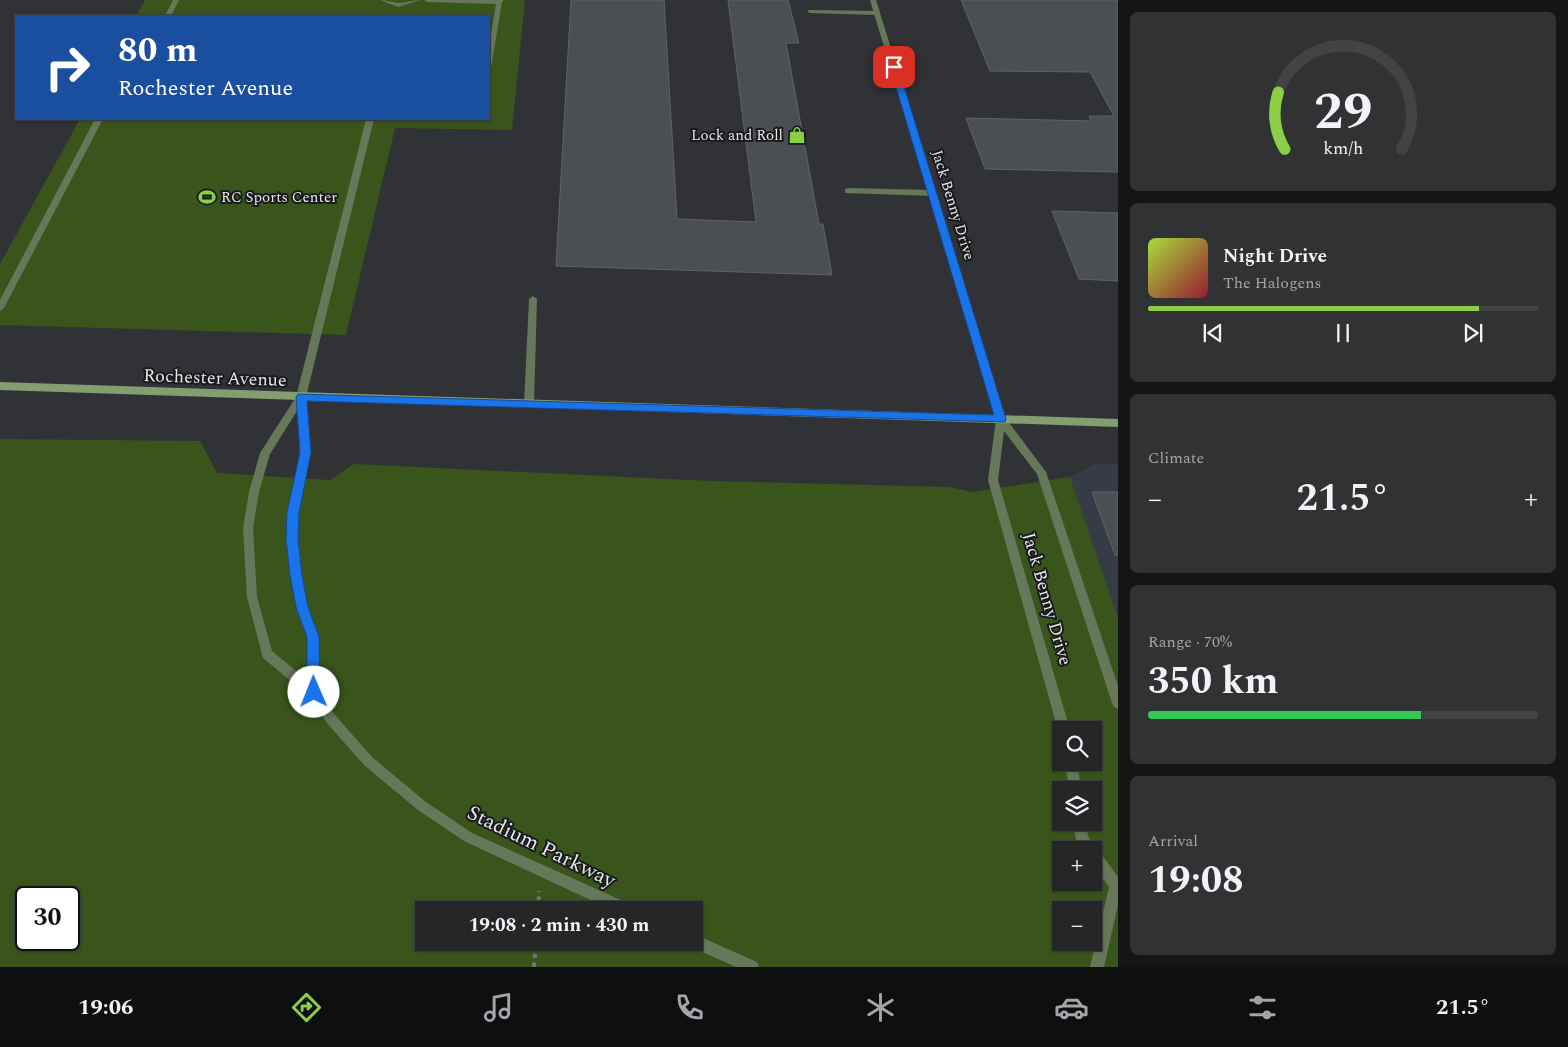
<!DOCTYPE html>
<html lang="en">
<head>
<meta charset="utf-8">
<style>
  body { margin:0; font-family:Spectral,serif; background:#303234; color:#f1f3f6; height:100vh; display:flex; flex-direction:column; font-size:19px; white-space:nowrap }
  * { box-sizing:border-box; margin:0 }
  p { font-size:16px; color:#a3a5a8 }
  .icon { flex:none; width:28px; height:28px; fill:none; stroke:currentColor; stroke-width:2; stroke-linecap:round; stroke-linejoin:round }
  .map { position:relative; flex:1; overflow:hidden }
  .side { display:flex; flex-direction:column; gap:12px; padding:12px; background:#141516; width:450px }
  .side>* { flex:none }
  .banner { position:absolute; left:15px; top:15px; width:475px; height:105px; border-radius:0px; box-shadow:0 1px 4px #0004,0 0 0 1px #414345; background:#1a4fa0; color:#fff; overflow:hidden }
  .controls { position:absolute; left:1052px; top:721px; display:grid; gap:10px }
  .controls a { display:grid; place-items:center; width:50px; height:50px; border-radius:0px; background:#242628; box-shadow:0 1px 4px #0004,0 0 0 1px #414345; font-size:25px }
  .speed { position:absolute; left:15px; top:886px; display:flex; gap:10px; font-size:25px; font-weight:700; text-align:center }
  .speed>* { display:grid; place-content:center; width:65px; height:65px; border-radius:50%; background:#242628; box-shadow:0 1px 4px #0004,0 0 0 1px #414345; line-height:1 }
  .speed .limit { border:2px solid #111; border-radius:8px; background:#fff; color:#111 }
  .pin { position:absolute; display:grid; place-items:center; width:42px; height:42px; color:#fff; margin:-21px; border-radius:10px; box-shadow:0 2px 8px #0006 }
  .me { position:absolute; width:55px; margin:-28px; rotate:359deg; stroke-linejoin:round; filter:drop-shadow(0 0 4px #0008) }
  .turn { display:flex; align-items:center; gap:18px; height:105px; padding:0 20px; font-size:22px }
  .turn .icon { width:65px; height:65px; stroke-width:2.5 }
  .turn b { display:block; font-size:35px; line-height:42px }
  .big { font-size:38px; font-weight:700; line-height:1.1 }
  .side .tile { flex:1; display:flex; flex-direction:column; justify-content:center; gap:8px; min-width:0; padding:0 18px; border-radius:8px; background:#303234 }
  .side .dial { align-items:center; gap:0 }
  .dial svg { height:130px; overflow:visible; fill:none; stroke:#414345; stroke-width:7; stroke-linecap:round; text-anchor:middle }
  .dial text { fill:#f1f3f6; stroke:none }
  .song { display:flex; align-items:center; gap:15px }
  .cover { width:60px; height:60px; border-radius:8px; background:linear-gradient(135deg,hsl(80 70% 55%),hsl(350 70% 35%)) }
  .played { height:5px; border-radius:2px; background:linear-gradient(90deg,#8cce45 85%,#414345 85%) }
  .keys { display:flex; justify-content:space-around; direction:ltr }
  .heat { display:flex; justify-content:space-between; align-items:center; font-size:28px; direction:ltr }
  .charge { height:8px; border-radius:4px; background:linear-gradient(90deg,#34c759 70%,#414345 0) }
  .trip { position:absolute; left:415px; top:901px; width:288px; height:50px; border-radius:0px; background:#242628; box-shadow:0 1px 4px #0004,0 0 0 1px #414345; font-weight:700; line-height:50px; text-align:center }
  .tabs { display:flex; height:80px; justify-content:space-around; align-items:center; background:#0e0f10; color:#a3a5a8 }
  .tabs .icon { width:35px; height:35px }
  .tabs .selected { color:#8cce45 }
  .tabs b { font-size:22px; color:#f1f3f6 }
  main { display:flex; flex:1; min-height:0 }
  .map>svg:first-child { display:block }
  .built { fill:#363c45 }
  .green { fill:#39551c; fill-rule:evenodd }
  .building { fill:#4c4f52; stroke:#606367 }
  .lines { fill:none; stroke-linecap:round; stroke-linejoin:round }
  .path { stroke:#747679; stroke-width:4; stroke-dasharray:4.5 4.5; stroke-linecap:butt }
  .service { fill:#67775a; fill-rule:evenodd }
  .minor { fill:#67775a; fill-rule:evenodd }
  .tertiary { fill:#67775a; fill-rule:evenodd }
  .secondary { fill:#849e6f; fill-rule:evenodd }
  .route { fill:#1a73e8; stroke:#114b97 }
  .labels { text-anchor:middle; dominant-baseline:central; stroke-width:4; stroke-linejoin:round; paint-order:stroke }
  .far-poi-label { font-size:15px; fill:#e4e6e8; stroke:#191a1b; text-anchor:end }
  .far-street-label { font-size:15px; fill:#e4e6e8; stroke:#191a1b }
  .street-label { font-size:18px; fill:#e4e6e8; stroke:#191a1b }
  .near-street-label { font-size:21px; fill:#e4e6e8; stroke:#191a1b }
</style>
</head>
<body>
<main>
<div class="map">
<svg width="1118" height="967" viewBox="0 0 1118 967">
  <rect width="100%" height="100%" fill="#303236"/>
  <path class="built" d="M1095 464H1118V618L1070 477Z"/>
  <g class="green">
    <path d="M145 0H525L512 130 395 128 346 335 0 325V264L80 119H489V16H136Z"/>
    <path d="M0 439 200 441 217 473 330 480 354 464 710 481 950 487 972 492 1070 477 1118 618V967H0ZM1061 730H1094V762H1061ZM1061 790H1094V822H1061ZM1061 850H1094V882H1061ZM26 898H69V940H26ZM424 910H694V942H424ZM1061 910H1094V942H1061Z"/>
  </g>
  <g class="building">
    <path d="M571 0H664L677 219 756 222 728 0H788L799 43H786L819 224H823L832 275 556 266Z"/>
    <path d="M961 0H1118V172L985 169 966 118 1091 121 1089 116H1114L1090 72 990 71Z"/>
    <path d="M1052 211 1118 213V281L1079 279Z"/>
    <path d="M1092 492H1118V555H1115Z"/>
  </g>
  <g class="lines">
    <g class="path">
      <path d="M538 910 539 891"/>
      <path d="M534 967 536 942"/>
    </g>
    <g class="service">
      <path d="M173 0H179L171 16H165Z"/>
      <path d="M380 0C386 0 392 2 398 3 405 3 413 0 420 0L398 7Z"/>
      <path d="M424 0H504L502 2 491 68 489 69V47L496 4 427 2Z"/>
      <path d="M808 10 877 11 880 13 877 15 810 13 808 12Z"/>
      <path d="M95 119H103L4 308 0 311V300Z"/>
      <path d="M366 119H374L306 397 301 401 296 397Z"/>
      <path d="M848 188 932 190 936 193 932 196 845 193V189Z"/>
      <path d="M533 296 537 299 534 404 529 408 524 404 529 299Z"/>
    </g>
    <g class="minor">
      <path d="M301 393 306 397 310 451 298 513 297 539 301 575 307 607 319 637V690L335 715 372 757 426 802 472 833 632 905 634 910H612L464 841 418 810 364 765 327 723 309 696 263 658 247 597 243 528 249 492 260 453 298 394ZM297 411 300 451 288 513 287 539 291 575 297 607 307 637V680L272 651 257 597 253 528 259 492 270 454Z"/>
      <path d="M1001 415 1004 416 1046 472 1118 686V709L1114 707 1112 703 1037 474 1004 431 998 480 1070 730H1061V735L1058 730 988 480 996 419 998 416Z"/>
      <path d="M1065 762H1077L1081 790H1069Z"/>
      <path d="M1073 822H1085C1087 833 1090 845 1099 851L1118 877V905L1104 967H1090L1109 887 1094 866V850H1081L1076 840Z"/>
      <path d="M694 934 757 962 759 967H736L689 946 688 942H694Z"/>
    </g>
    <path class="tertiary" d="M870 0H876L1006 419 1004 422H998L996 419Z"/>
    <path class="secondary" d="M0 382 1118 419V427L0 390Z"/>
  </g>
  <path class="route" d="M891 65 898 67 1006 419 1005 422 307 401 311 452 299 513 298 539 302 575 308 607 319 637 320 692 318 697 314 699 309 697 307 692V637L296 607 290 575 286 539 287 513 300 452 296 397 298 394 994 415 890 67Z"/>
  <defs>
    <g id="shop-bare" transform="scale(1.35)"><path d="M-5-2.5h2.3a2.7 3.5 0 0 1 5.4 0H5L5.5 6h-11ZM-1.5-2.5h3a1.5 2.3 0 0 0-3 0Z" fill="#8cce45" stroke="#191a1b" stroke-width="2.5" paint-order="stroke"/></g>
    <g id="stadium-bare" transform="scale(1.35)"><path d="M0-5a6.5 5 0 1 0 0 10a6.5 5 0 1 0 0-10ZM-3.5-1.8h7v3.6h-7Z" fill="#8cce45" stroke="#191a1b" stroke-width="2.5" paint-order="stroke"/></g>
  </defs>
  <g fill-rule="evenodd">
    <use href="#shop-bare" x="797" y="135"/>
    <use href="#stadium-bare" x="207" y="197"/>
  </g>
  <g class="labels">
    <g class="far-poi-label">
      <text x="783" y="135">Lock and Roll</text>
      <text x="221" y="197" text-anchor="start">RC Sports Center</text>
    </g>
    <g class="far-street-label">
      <text transform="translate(953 205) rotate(73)">Jack Benny Drive</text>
    </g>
    <g class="street-label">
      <text transform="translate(215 378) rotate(2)">Rochester Avenue</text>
      <text transform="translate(1047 599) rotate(74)">Jack Benny Drive</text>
    </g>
    <g class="near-street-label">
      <text transform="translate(541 847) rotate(26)">Stadium Parkway</text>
    </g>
  </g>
</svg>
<div class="controls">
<a><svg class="icon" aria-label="search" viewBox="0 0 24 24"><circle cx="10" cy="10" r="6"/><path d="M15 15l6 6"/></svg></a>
<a><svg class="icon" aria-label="layers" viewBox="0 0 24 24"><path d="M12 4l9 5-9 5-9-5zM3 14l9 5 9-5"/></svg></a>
<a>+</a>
<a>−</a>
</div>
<div class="speed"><div class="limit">30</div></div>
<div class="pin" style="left:894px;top:67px;background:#d93025"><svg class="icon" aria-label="arrive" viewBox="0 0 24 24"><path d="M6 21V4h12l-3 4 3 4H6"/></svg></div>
<svg class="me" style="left:314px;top:692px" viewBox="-20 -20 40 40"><circle r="19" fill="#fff"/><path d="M0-13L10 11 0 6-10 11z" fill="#1a73e8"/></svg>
<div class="trip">19:08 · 2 min · 430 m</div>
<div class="banner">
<div class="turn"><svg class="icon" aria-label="right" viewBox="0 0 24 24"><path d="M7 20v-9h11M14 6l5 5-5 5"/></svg><div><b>80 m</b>Rochester Avenue</div></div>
</div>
</div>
<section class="side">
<div class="tile dial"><svg viewBox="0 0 100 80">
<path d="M14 69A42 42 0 1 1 86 69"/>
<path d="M14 69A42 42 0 0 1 10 34" stroke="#8cce45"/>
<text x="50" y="56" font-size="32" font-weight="700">29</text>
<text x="50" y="72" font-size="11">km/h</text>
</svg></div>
<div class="tile">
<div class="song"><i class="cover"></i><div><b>Night Drive</b><p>The Halogens</p></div></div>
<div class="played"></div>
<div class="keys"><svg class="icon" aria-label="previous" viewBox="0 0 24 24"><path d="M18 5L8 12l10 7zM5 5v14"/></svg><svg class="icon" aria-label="pause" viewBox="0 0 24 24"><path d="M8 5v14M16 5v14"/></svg><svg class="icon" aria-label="next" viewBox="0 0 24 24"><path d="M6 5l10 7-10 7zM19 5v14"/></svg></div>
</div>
<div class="tile"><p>Climate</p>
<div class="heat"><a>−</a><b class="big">21.5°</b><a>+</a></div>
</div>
<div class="tile"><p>Range · 70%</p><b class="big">350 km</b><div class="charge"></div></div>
<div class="tile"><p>Arrival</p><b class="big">19:08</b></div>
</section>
</main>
<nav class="tabs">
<b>19:06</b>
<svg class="icon selected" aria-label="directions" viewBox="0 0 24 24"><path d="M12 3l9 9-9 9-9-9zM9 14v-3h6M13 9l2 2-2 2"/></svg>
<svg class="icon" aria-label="music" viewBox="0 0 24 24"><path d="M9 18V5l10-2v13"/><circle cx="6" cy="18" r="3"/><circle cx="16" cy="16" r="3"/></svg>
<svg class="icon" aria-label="phone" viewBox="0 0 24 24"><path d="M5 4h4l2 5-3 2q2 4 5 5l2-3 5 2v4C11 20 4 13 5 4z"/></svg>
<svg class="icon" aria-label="climate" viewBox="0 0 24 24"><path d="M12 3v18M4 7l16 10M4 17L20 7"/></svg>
<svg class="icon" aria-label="car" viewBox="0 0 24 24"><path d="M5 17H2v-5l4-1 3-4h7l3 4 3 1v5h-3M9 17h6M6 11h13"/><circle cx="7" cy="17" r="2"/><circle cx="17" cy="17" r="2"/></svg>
<svg class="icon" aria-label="filters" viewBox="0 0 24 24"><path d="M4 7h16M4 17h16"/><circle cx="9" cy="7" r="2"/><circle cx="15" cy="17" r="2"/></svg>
<b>21.5°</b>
</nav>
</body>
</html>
